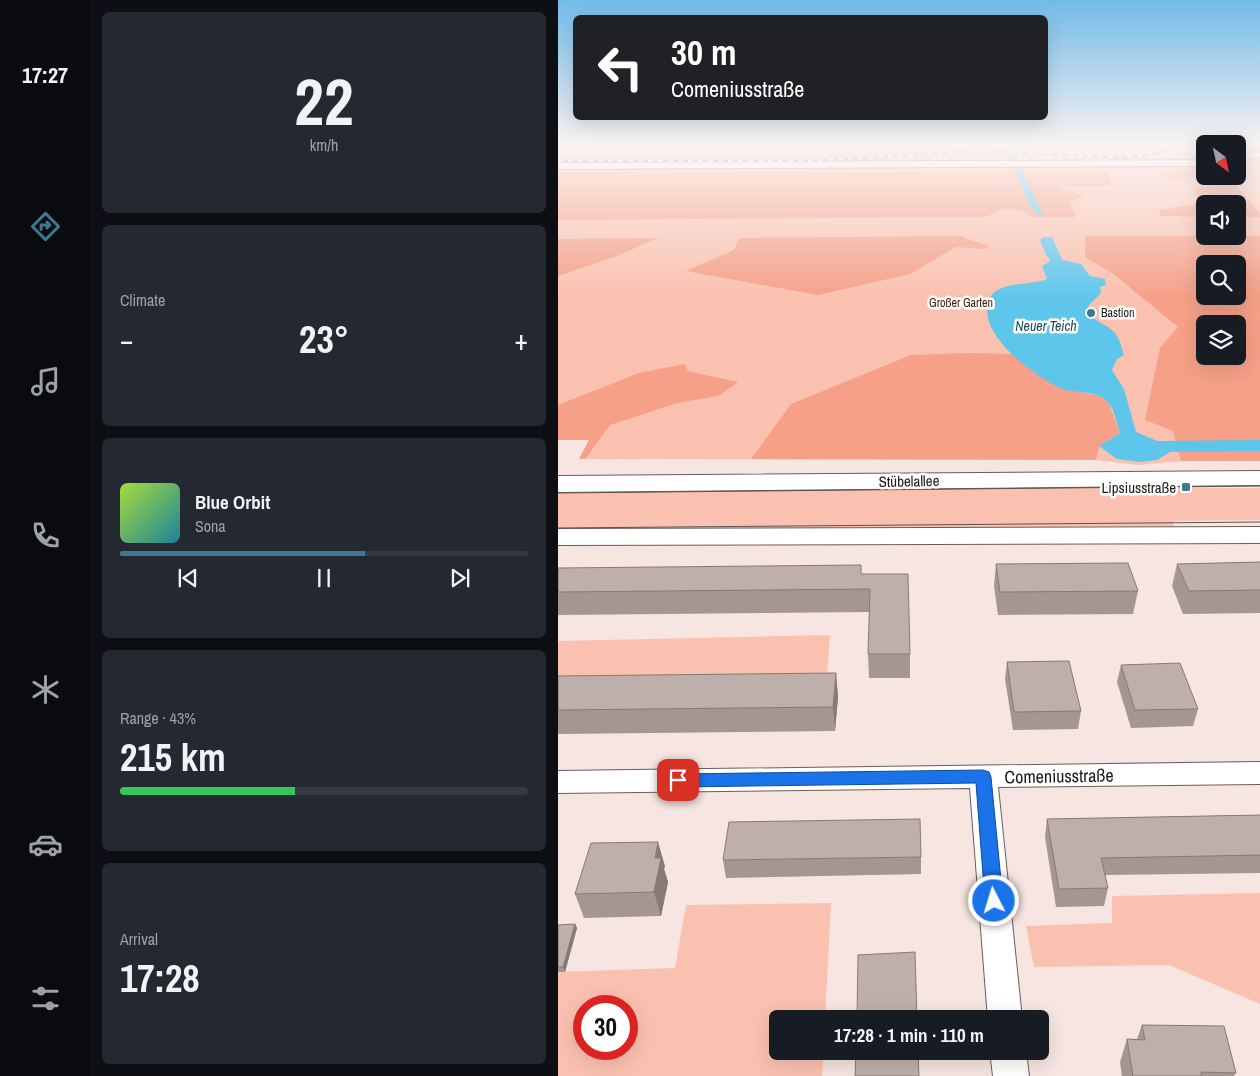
<!DOCTYPE html>
<html lang="en">
<head>
<meta charset="utf-8">
<style>
  body { margin:0; font-family:"Archivo Narrow",sans-serif; background:#242831; color:#f1f3f6; height:100vh; display:flex; flex-direction:column; font-size:19px; white-space:nowrap }
  * { box-sizing:border-box; margin:0 }
  p { font-size:16px; color:#9ea1a6 }
  .icon { flex:none; width:28px; height:28px; fill:none; stroke:currentColor; stroke-width:2; stroke-linecap:round; stroke-linejoin:round }
  .map { position:relative; flex:1; overflow:hidden }
  .details { display:flex; flex-direction:column; gap:12px; padding:12px; background:#0d0f14; width:468px }
  .details>* { flex:none }
  .top-card { position:absolute; left:15px; top:15px; width:475px; height:105px; border-radius:8px; box-shadow:0 5px 20px #0002; background:#202124; color:#fff; overflow:hidden }
  .needle { width:32px; rotate:147deg }
  .tools { position:absolute; left:638px; top:135px; display:grid; gap:10px }
  .tools a { display:grid; place-items:center; width:50px; height:50px; border-radius:8px; background:#171b24; box-shadow:0 5px 20px #0002; font-size:25px }
  .speed { position:absolute; left:15px; top:995px; display:flex; gap:10px; font-size:25px; font-weight:700; text-align:center }
  .speed>* { display:grid; place-content:center; width:65px; height:65px; border-radius:50%; background:#171b24; box-shadow:0 5px 20px #0002; line-height:1 }
  .speed .limit { border:8px solid #d22; background:#fff; color:#111 }
  .pin { position:absolute; display:grid; place-items:center; width:42px; height:42px; color:#fff; margin:-21px; border-radius:10px; box-shadow:0 2px 8px #0006 }
  .me { position:absolute; width:55px; margin:-28px; rotate:355deg; stroke-linejoin:round; filter:drop-shadow(0 0 4px #0008) }
  .turn { display:flex; align-items:center; gap:18px; height:105px; padding:0 15px; font-size:22px }
  .turn .icon { width:65px; height:65px; stroke-width:2.5 }
  .turn b { display:block; font-size:35px; line-height:42px }
  .big { font-size:38px; font-weight:700; line-height:1.1 }
  .details .tile { flex:1; display:flex; flex-direction:column; justify-content:center; gap:8px; min-width:0; padding:0 18px; border-radius:8px; background:#242831 }
  .details .dial { align-items:center; gap:0 }
  .dial b { font-size:65px; line-height:1 }
  .song { display:flex; align-items:center; gap:15px }
  .cover { width:60px; height:60px; border-radius:8px; background:linear-gradient(135deg,hsl(80 70% 55%),hsl(190 70% 35%)) }
  .played { height:5px; border-radius:2px; background:linear-gradient(90deg,#3d7a91 60%,#363941 60%) }
  .keys { display:flex; justify-content:space-around; direction:ltr }
  .heat { display:flex; justify-content:space-between; align-items:center; font-size:28px; direction:ltr }
  .charge { height:8px; border-radius:4px; background:linear-gradient(90deg,#34c759 43%,#363941 0) }
  .trip { position:absolute; left:211px; top:1010px; width:280px; height:50px; border-radius:8px; background:#171b24; box-shadow:0 5px 20px #0002; font-weight:700; line-height:50px; text-align:center }
  main { display:flex; flex:1; min-height:0 }
  .dock { display:flex; flex-direction:column; width:90px; justify-content:space-around; align-items:center; background:#090b0e; color:#9ea1a6 }
  .dock .icon { width:35px; height:35px }
  .dock .active { color:#3d7a91 }
  .dock b { font-size:22px; color:#f1f3f6 }
  .map>svg:first-child { display:block }
  .green { fill:#fac1b0; fill-rule:evenodd }
  .forest { fill:#f5a087; fill-rule:evenodd }
  .water { fill:#5fc6eb }
  .lines { fill:none; stroke-linecap:round; stroke-linejoin:round }
  .street-casing { stroke:#6b5d59; stroke-width:2 }
  .secondary-casing { stroke:#6b5d59; stroke-width:2 }
  .street { fill:#fff; fill-rule:evenodd }
  .secondary { fill:#fff; fill-rule:evenodd }
  .tram { stroke:#5b524f; stroke-width:1 }
  .rail-casing { stroke:#5b524f; stroke-width:2.5 }
  .rail { stroke:#fff; stroke-width:2; stroke-dasharray:5; stroke-linecap:butt }
  .wall { fill:#a49692 }
  .shaded-wall { fill:#867a77 }
  .building { fill:#bfafaa; stroke:#867a77 }
  .route { fill:#1a73e8; stroke:#114b97 }
  .poi-dot { fill:#3d7a91; stroke:#fff; stroke-width:2 }
  .labels { text-anchor:middle; dominant-baseline:central; stroke-width:5; stroke-linejoin:round; paint-order:stroke }
  .far-park-label { font-size:12px; fill:#4a1606; stroke:#fff }
  .far-poi-label { font-size:12px; fill:#1f1917; stroke:#fff; text-anchor:start }
  .far-water-label { font-size:14px; font-style:italic; fill:#184655; stroke:#fff }
  .street-label { font-size:15px; fill:#1f1917; stroke:#fff }
  .poi-label { font-size:15px; fill:#1f1917; stroke:#fff; text-anchor:end }
  .near-street-label { font-size:18px; fill:#1f1917; stroke:#fff }
</style>
</head>
<body>
<main>
<nav class="dock">
<b>17:27</b>
<svg class="icon active" aria-label="directions" viewBox="0 0 24 24"><path d="M12 3l9 9-9 9-9-9zM9 14v-3h6M13 9l2 2-2 2"/></svg>
<svg class="icon" aria-label="music" viewBox="0 0 24 24"><path d="M9 18V5l10-2v13"/><circle cx="6" cy="18" r="3"/><circle cx="16" cy="16" r="3"/></svg>
<svg class="icon" aria-label="phone" viewBox="0 0 24 24"><path d="M5 4h4l2 5-3 2q2 4 5 5l2-3 5 2v4C11 20 4 13 5 4z"/></svg>
<svg class="icon" aria-label="climate" viewBox="0 0 24 24"><path d="M12 3v18M4 7l16 10M4 17L20 7"/></svg>
<svg class="icon" aria-label="car" viewBox="0 0 24 24"><path d="M5 17H2v-5l4-1 3-4h7l3 4 3 1v5h-3M9 17h6M6 11h13"/><circle cx="7" cy="17" r="2"/><circle cx="17" cy="17" r="2"/></svg>
<svg class="icon" aria-label="filters" viewBox="0 0 24 24"><path d="M4 7h16M4 17h16"/><circle cx="9" cy="7" r="2"/><circle cx="15" cy="17" r="2"/></svg>
</nav>
<section class="details">
<div class="tile dial"><b>22</b><p>km/h</p></div>
<div class="tile"><p>Climate</p>
<div class="heat"><a>−</a><b class="big">23°</b><a>+</a></div>
</div>
<div class="tile">
<div class="song"><i class="cover"></i><div><b>Blue Orbit</b><p>Sona</p></div></div>
<div class="played"></div>
<div class="keys"><svg class="icon" aria-label="previous" viewBox="0 0 24 24"><path d="M18 5L8 12l10 7zM5 5v14"/></svg><svg class="icon" aria-label="pause" viewBox="0 0 24 24"><path d="M8 5v14M16 5v14"/></svg><svg class="icon" aria-label="next" viewBox="0 0 24 24"><path d="M6 5l10 7-10 7zM19 5v14"/></svg></div>
</div>
<div class="tile"><p>Range · 43%</p><b class="big">215 km</b><div class="charge"></div></div>
<div class="tile"><p>Arrival</p><b class="big">17:28</b></div>
</section>
<div class="map">
<svg width="703" height="1076" viewBox="0 0 703 1076">
  <rect width="100%" height="100%" fill="#f6e5e0"/>
  <g class="green">
    <path d="M0 147H646V176H679V147H702V461H623L581 465 538 460 21 459 31 440H0ZM646 204H679V236H646ZM646 264H679V296H646ZM646 324H679V356H646Z"/>
    <path d="M598 485 600 488H702L703 520 615 521 616 526 0 531V489Z"/>
    <path d="M272 635 269 676 0 680V641Z"/>
    <path d="M702 893V1004L611 965 476 967 468 926 554 923V896Z"/>
    <path d="M273 903 267 1019H220V1051H266L264 1076H0V972L117 968 128 905ZM26 1006H69V1049H26Z"/>
  </g>
  <g class="forest">
    <path d="M0 147H168L164 156H177L178 147H454L447 151 448 157C435 155 420 151 409 160L0 162Z"/>
    <path d="M644 171 646 175H628L629 179 611 180 603 172Z"/>
    <path d="M0 172H549L554 185 530 187 500 185 506 190 526 195 512 203 518 217H473L464 210H442L428 217 0 220Z"/>
    <path d="M678 185 702 213V217H679V204H646V217L602 216 601 210 641 204 636 188Z"/>
    <path d="M404 236 409 239 431 246 426 249 398 247 352 274 260 295 128 271 176 250 181 238Z"/>
    <path d="M527 236H702V461H623L615 431 587 420 602 348 620 327 557 275 527 257ZM646 264H679V296H646ZM646 324H679V356H646Z"/>
    <path d="M100 238 59 256 0 276V239Z"/>
    <path d="M411 353 455 354 477 373 505 389 541 396 550 401 562 433 541 446 538 460 193 459 233 404 353 355Z"/>
    <path d="M127 364 129 371 180 382 160 396 119 403 52 425 28 458 21 459 31 440H0V405L81 373Z"/>
  </g>
  <g class="water">
    <path d="M451 147H459L456 151 463 168 467 171 465 173 485 215H479L473 207 456 169 448 149Z"/>
    <path d="M486 237H494L504 260 523 264 532 276 547 279 548 285 542 287 543 293 531 305 529 311C536 323 552 324 559 336 562 341 564 349 566 355L559 359 554 370 566 389 578 432 599 441 702 440V451L612 452 599 460 582 462 559 459 541 446 562 433C559 424 556 408 549 401 539 390 515 394 502 388 476 375 430 342 429 311 429 302 431 296 438 291 452 282 473 285 489 279L484 266 493 260 488 255 482 240Z"/>
  </g>
  <g class="lines">
    <g class="street-casing">
      <g id="street">
        <path d="M703 152V157L679 161V157Z"/>
        <path d="M646 160V166L0 169V163Z"/>
        <path d="M703 762V784L440 787 464 1019H430L412 788 0 793V771Z"/>
        <path d="M432 1051H468L471 1076H435Z"/>
      </g>
    </g>
    <g class="secondary-casing">
      <g id="secondary">
        <path d="M703 471V485L0 492V476Z"/>
        <path d="M703 527V543L0 545V529Z"/>
      </g>
    </g>
    <use href="#street" class="street"/>
    <use href="#secondary" class="secondary"/>
    <g class="tram">
      <path d="M0 493 703 486"/>
      <path d="M0 528 703 522"/>
    </g>
    <g class="rail-casing">
      <path id="rail" d="M0 161H251L424 151 568 158 603 153 614 147"/>
    </g>
    <use href="#rail" class="rail"/>
  </g>
  <g class="wall">
    <path d="M703 562V613L625 614 614 586 619 564Z"/>
    <path d="M438 564 580 591 575 614 440 615 436 586Z"/>
    <path d="M0 568 304 574 352 654V678H311L310 654 312 612 0 615Z"/>
    <path d="M449 662 523 711 520 729 455 730 447 679Z"/>
    <path d="M563 665 640 709 635 726 573 728 559 682Z"/>
    <path d="M278 673 280 697 277 731 0 734V676Z"/>
    <path d="M703 815V873L547 875 550 888 546 906 498 907 487 837 489 819Z"/>
    <path d="M363 857V874L168 878 165 860Z"/>
    <path d="M107 866 106 869 110 882 103 916 26 918 17 894Z"/>
    <path d="M17 924 19 928 7 972H0V925Z"/>
    <path d="M584 1025 678 1073 676 1076H564L562 1062 569 1039H579Z"/>
  </g>
  <g class="shaded-wall">
    <path d="M278 673 280 697 277 731 275 707Z"/>
    <path d="M100 842 107 866 106 869 110 882 103 916 96 892 97 858Z"/>
    <path d="M17 924 19 928 7 972 5 967Z"/>
  </g>
  <g class="building">
    <path d="M703 562V590L631 591 619 564Z"/>
    <path d="M570 563 580 591 442 592 438 564Z"/>
    <path d="M303 565V574H350L352 654H310L312 589 0 592V568Z"/>
    <path d="M511 661 523 711 456 712 449 662Z"/>
    <path d="M622 663 640 709 577 710 563 665Z"/>
    <path d="M278 673 275 707 0 710V676Z"/>
    <path d="M703 815V855L543 858 550 888 501 889 489 819Z"/>
    <path d="M362 819 363 857 165 860 171 822Z"/>
    <path d="M100 842 97 858H103L96 892 17 894 33 843Z"/>
    <path d="M17 924 5 967H0V925Z"/>
    <path d="M357 952 359 1019H299L300 955Z"/>
    <path d="M584 1025 666 1026 678 1073 643 1072V1076H575L569 1039 587 1040Z"/>
    <path d="M298 1051H360L361 1076H297Z"/>
  </g>
  <linearGradient id="sky" x2="0" y2="1"><stop stop-color="#71bbe9"/><stop offset="0.49" stop-color="#fbf3f1"/><stop offset="1" stop-color="#fbf3f1" stop-opacity="0"/></linearGradient>
  <rect width="703" height="298" fill="url(#sky)"/>
  <path class="route" d="M425 770 431 772 433 777 445 901 443 907 436 909 430 907 427 901 418 783 120 787 114 785 112 780 114 776 120 774Z"/>
  <g class="poi-dot">
    <circle cx="533" cy="313" r="5"/>
    <rect x="623" y="482" width="10" height="10" rx="2.5"/>
  </g>
  <g class="labels">
    <g class="far-park-label">
      <text x="403" y="303">Großer Garten</text>
    </g>
    <g class="far-poi-label">
      <text x="543" y="313">Bastion</text>
    </g>
    <g class="far-water-label">
      <text x="488" y="326">Neuer Teich</text>
    </g>
    <g class="street-label">
      <text transform="translate(351 481) rotate(-1)">Stübelallee</text>
    </g>
    <g class="poi-label">
      <text x="618" y="487">Lipsiusstraße</text>
    </g>
    <g class="near-street-label">
      <text transform="translate(501 776) rotate(-1)">Comeniusstraße</text>
    </g>
  </g>
</svg>
<div class="tools">
<a><svg class="needle" viewBox="-14 -14 28 28"><path d="M0-13l5 13h-10z" fill="#e53935"/><path d="M0 13l5-13h-10z" fill="#9ea1a6"/></svg></a>
<a><svg class="icon" aria-label="sound" viewBox="0 0 24 24"><path d="M4 9h4l5-4v14l-5-4H4zM17 9q2 3 0 6"/></svg></a>
<a><svg class="icon" aria-label="search" viewBox="0 0 24 24"><circle cx="10" cy="10" r="6"/><path d="M15 15l6 6"/></svg></a>
<a><svg class="icon" aria-label="layers" viewBox="0 0 24 24"><path d="M12 4l9 5-9 5-9-5zM3 14l9 5 9-5"/></svg></a>
</div>
<div class="speed"><div class="limit">30</div></div>
<div class="pin" style="left:120px;top:780px;background:#d93025"><svg class="icon" aria-label="arrive" viewBox="0 0 24 24"><path d="M6 21V4h12l-3 4 3 4H6"/></svg></div>
<svg class="me" style="left:436px;top:901px" viewBox="-20 -20 40 40"><circle r="17" fill="#1a73e8" stroke="#fff" stroke-width="3"/><path d="M0-11L8 9 0 5-8 9z" fill="#fff"/></svg>
<div class="trip">17:28 · 1 min · 110 m</div>
<div class="top-card">
<div class="turn"><svg class="icon" aria-label="left" viewBox="0 0 24 24"><path d="M17 20v-9H6M10 6l-5 5 5 5"/></svg><div><b>30 m</b>Comeniusstraße</div></div>
</div>
</div>
</main>
</body>
</html>
